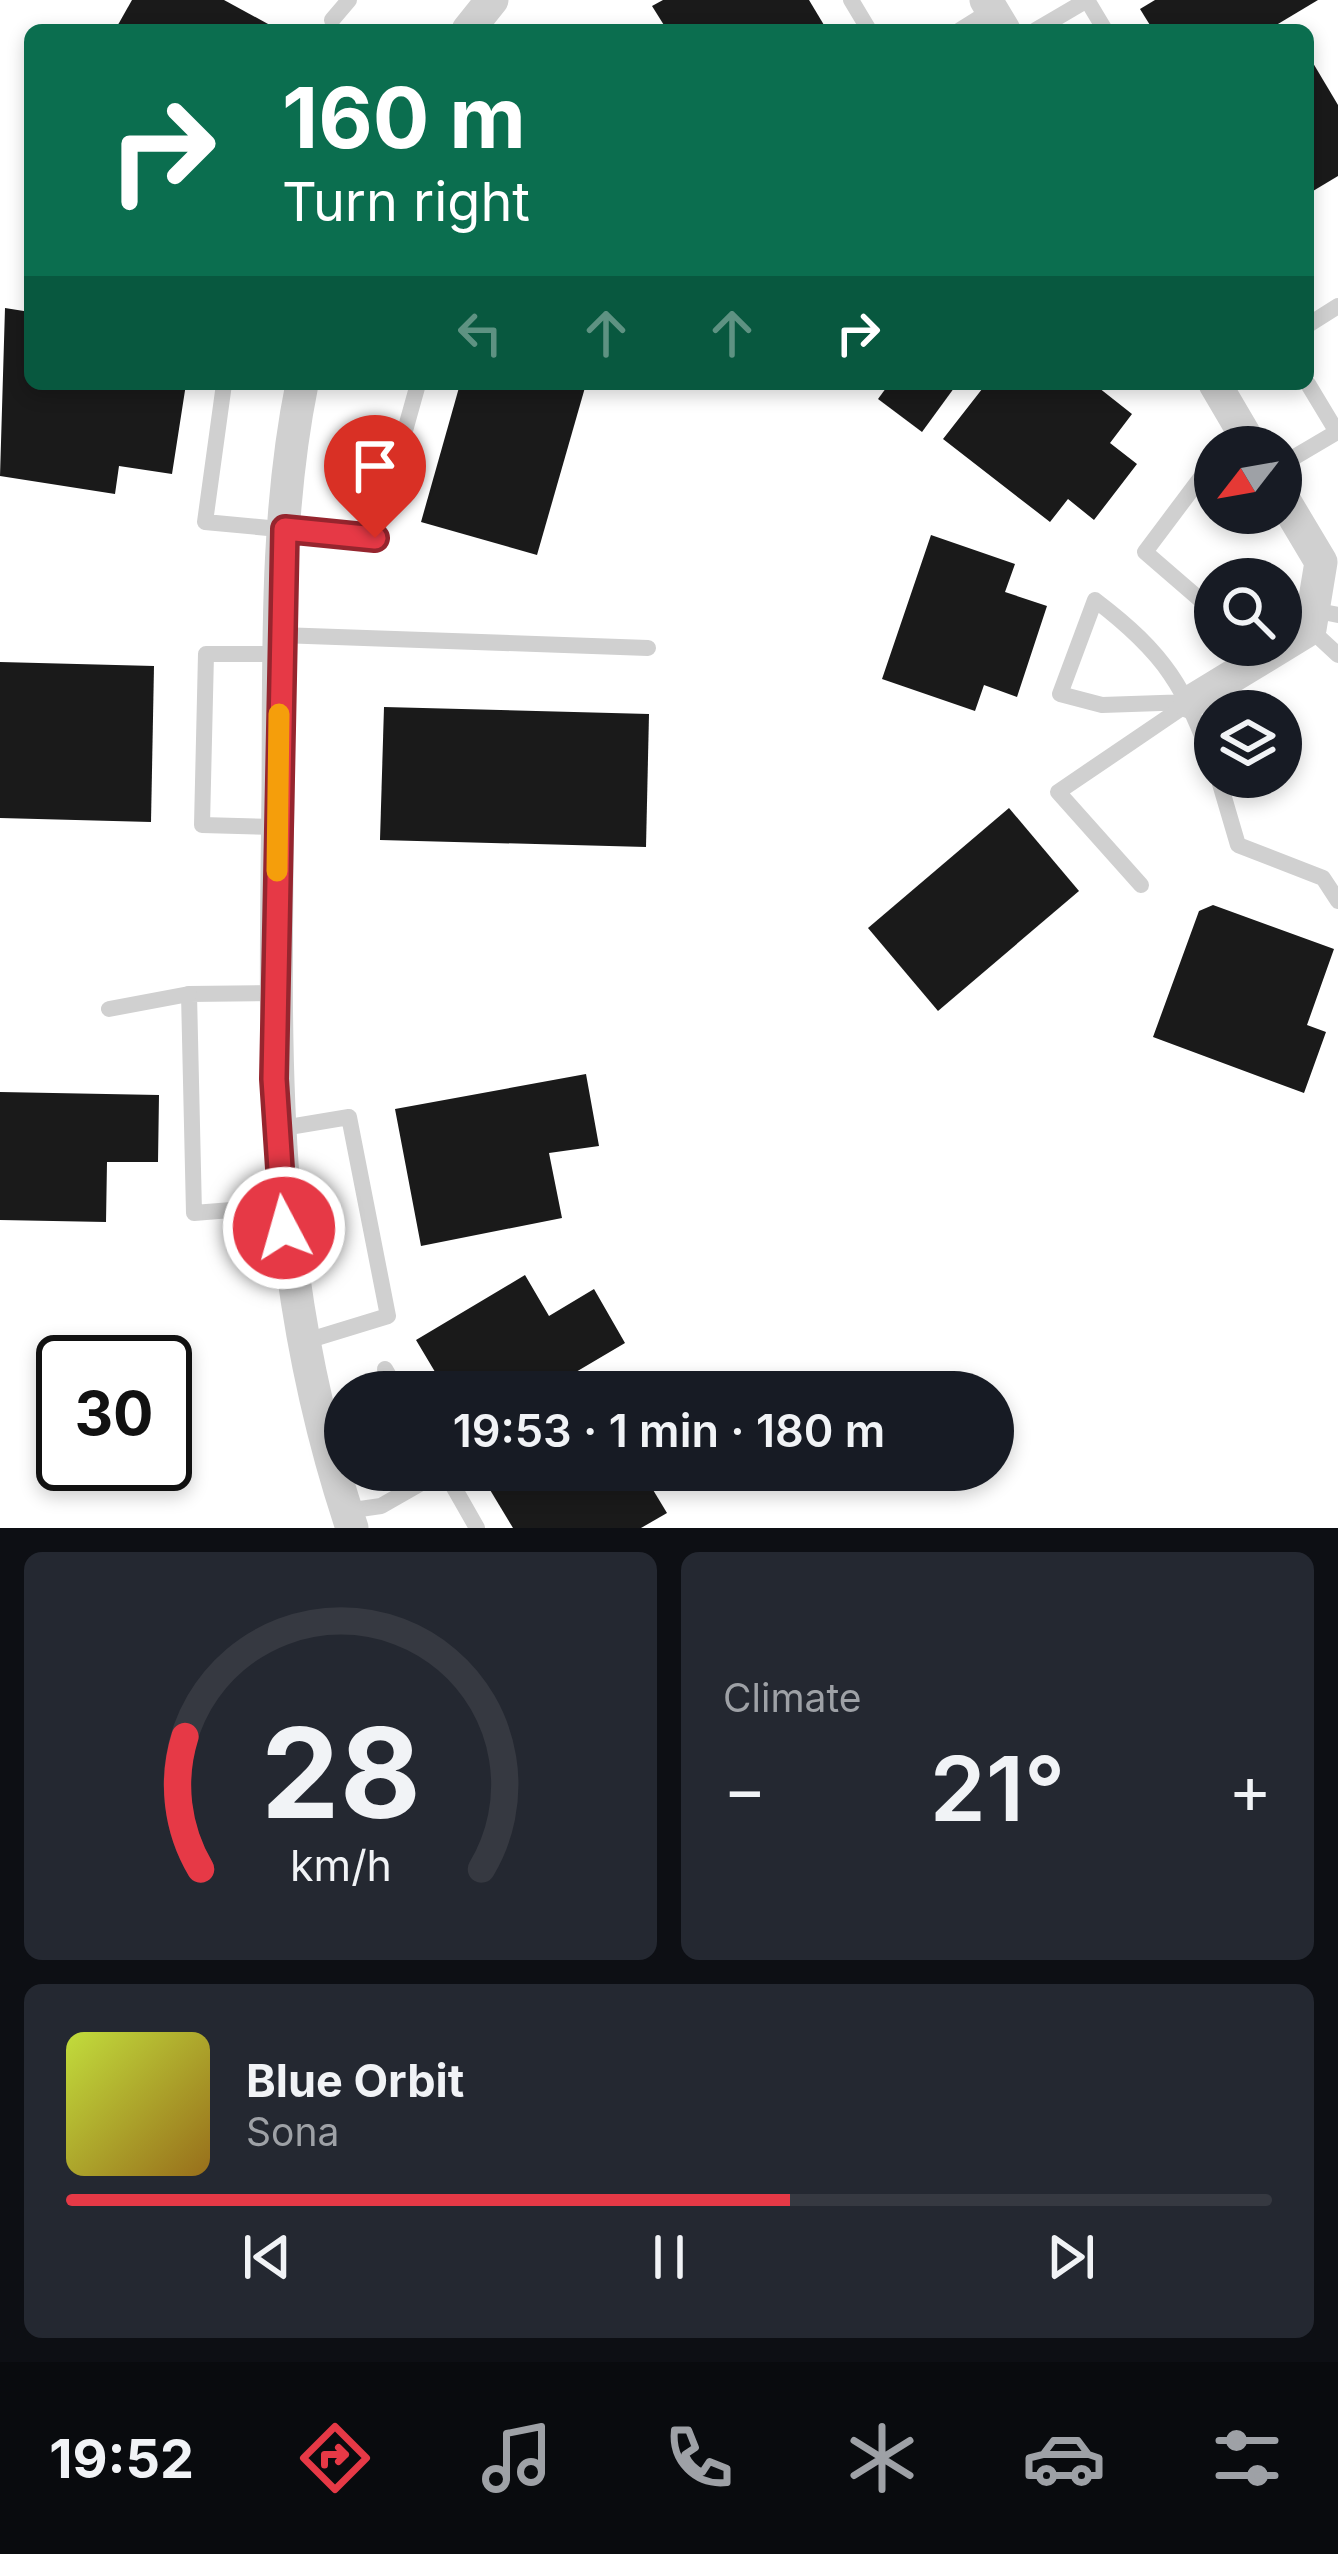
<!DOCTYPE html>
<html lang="en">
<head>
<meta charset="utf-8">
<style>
  body { margin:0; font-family:Inter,sans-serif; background:#242831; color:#f1f3f6; height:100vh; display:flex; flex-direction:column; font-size:45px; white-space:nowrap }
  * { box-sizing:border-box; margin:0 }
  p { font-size:39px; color:#9ea1a6 }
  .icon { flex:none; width:66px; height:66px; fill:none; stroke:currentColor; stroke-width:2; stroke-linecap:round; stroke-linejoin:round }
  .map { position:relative; height:1528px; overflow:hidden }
  .sheet { display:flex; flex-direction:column; gap:24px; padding:24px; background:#0d0f14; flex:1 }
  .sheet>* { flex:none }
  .guide { position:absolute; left:24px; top:24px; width:1290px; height:366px; border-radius:18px; box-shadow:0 6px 18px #0003; background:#0b6e4f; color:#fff; overflow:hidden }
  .needle { width:78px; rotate:239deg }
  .controls { position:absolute; left:1194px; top:426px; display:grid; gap:24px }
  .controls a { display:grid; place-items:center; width:108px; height:108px; border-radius:50%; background:#171b24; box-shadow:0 6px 18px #0003; font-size:60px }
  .speed { position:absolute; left:36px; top:1335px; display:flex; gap:24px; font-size:60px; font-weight:700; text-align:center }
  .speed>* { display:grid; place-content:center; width:156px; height:156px; border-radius:50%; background:#171b24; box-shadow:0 6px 18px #0003; line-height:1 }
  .speed .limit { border:6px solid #111; border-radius:18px; background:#fff; color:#111 }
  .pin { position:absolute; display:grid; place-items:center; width:102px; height:102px; color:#fff; margin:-123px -51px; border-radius:50% 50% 50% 0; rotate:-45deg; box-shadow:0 0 12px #0007 }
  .pin .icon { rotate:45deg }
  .me { position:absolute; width:132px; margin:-66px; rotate:354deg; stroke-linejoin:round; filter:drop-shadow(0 0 9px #0008) }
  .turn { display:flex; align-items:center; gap:42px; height:252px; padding:0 60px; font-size:54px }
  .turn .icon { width:156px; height:156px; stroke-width:2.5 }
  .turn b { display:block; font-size:84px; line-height:102px }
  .lanes { display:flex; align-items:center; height:114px; padding:0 60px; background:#0003; justify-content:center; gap:60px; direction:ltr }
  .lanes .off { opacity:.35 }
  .big { font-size:90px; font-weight:600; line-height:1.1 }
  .sheet .widget { flex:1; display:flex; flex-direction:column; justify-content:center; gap:18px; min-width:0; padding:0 42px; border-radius:18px; background:#242831 }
  .sheet .dial { align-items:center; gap:0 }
  .dial svg { height:312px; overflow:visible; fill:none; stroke:#363941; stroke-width:7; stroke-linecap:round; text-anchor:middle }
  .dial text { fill:#f1f3f6; stroke:none }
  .song { display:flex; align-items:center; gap:36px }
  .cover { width:144px; height:144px; border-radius:18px; background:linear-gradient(135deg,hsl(70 70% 55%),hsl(40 70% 35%)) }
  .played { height:12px; border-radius:6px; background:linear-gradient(90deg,#e63946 60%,#363941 60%) }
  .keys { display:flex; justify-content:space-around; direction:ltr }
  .heat { display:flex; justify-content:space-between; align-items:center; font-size:66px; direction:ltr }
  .sheet .tiles { flex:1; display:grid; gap:24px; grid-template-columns:1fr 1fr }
  .widget:last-child { grid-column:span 2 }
  .trip { position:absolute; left:324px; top:1371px; width:690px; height:120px; border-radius:60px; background:#171b24; box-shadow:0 6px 18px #0003; font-weight:600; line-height:120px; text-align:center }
  .tabs { display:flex; height:192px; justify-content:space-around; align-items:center; background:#090b0e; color:#9ea1a6 }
  .tabs .icon { width:84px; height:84px }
  .tabs .on { color:#e63946 }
  .tabs b { font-size:54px; color:#f1f3f6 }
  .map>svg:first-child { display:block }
  .building { fill:#1a1a1a }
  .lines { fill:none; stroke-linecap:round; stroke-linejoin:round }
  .lane { stroke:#d0d0d0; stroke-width:16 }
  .street { stroke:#d0d0d0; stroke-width:33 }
  .route-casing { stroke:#96252e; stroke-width:30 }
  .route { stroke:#e63946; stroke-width:21 }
  .slow { stroke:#f59e0b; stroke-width:21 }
</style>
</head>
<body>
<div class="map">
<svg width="1338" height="1528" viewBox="0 0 1338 1528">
  <rect width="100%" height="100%" fill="#fff"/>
  <g class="building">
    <path d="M132 0H224L279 30H115Z"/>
    <path d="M663 0H809L827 30H667L652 6Z"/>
    <path d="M1155 0H1318L1268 30H1153L1140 9Z"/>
    <path d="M1313 63 1338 105V176L1308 194V67Z"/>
    <path d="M5 308 30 312V384H186L172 474 119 466 115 494 0 476Z"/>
    <path d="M460 384H586L537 555 421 522Z"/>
    <path d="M889 384H957L922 432 878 399Z"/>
    <path d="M986 384H1094L1132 414 1110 443 1137 464 1094 520 1068 499 1050 522 943 439Z"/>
    <path d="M931 535 1015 564 1005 592 1047 606 1017 697 984 685 975 711 882 679Z"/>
    <path d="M0 662 154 666 151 822 0 818Z"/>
    <path d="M384 707 649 714 646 847 380 840Z"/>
    <path d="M1009 808 1079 891 938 1011 868 928Z"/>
    <path d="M1213 905 1334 949 1307 1025 1326 1032 1304 1093 1153 1037 1199 911Z"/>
    <path d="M586 1074 599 1146 549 1153 562 1218 421 1246 395 1109Z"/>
    <path d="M0 1092 159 1095 158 1162H107L106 1222 0 1220Z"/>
    <path d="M525 1275 549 1316 594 1289 625 1343 542 1392H447L416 1340Z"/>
    <path d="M478 1470H641L667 1513 641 1528H513Z"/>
  </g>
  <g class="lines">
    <g class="lane">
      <path d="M851 0 869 30"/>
      <path d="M1087 0 1105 30"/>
      <path d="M332 20 349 0"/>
      <path d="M960 30 992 10"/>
      <path d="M1036 30 1087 0"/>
      <path d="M1308 325 1338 306"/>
      <path d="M224 384 205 522 375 538 418 384"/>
      <path d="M1281 465 1337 432 1308 384"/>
      <path d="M1202 476 1145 552 1204 603 1215 622"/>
      <path d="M1313 610 1338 615"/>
      <path d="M1310 629 1338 655"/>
      <path d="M280 635 648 648"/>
      <path d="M1228 645 1243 670"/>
      <path d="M1190 702 1102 705 1060 694 1095 600C1166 654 1185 687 1215 770"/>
      <path d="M1218 777 1238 845 1323 878 1338 901"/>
      <path d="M277 827 202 825 206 654H280"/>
      <path d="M1141 885 1058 792 1189 703"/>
      <path d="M275 993 189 994 194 1213 282 1206"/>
      <path d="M109 1009 189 994"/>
      <path d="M277 1129 349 1117 388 1316 303 1342"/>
      <path d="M385 1369 398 1392"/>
      <path d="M346 1511 381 1506 444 1470 477 1528"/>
    </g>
    <g class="street">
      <path d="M986 0 1004 30"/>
      <path d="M468 30 492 0"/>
      <path d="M302 384C275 517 279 656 278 791 275 1053 267 1275 352 1528"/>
      <path d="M1215 384 1252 447"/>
      <path d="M1190 702 1310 629 1321 562 1281 495"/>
    </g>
  </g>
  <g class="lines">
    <g class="route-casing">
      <path id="route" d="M284 1228 274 1079 285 529 375 538"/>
    </g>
    <use href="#route" class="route"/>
    <path class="slow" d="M277 871 279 714"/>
  </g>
</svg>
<div class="controls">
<a><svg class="needle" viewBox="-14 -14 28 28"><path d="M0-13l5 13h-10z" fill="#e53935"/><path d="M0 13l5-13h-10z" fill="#9ea1a6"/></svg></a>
<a><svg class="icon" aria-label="search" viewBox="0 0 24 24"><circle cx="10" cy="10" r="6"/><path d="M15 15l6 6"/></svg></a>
<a><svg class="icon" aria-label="layers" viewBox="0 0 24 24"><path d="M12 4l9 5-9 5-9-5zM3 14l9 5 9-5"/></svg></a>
</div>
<div class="speed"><div class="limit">30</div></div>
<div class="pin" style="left:375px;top:538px;background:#d93025"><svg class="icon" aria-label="arrive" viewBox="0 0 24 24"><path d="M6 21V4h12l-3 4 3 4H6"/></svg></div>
<svg class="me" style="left:284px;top:1228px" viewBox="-20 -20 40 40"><circle r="17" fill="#e63946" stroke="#fff" stroke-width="3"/><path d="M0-11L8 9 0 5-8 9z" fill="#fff"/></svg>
<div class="trip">19:53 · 1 min · 180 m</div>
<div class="guide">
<div class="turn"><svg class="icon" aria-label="right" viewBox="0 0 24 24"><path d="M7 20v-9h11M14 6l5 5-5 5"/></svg><div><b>160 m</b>Turn right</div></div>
<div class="lanes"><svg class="icon off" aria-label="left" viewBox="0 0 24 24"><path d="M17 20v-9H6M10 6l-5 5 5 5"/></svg><svg class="icon off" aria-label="ahead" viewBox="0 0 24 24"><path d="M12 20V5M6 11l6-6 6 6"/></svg><svg class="icon off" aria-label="ahead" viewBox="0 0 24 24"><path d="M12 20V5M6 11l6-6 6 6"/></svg><svg class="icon" aria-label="right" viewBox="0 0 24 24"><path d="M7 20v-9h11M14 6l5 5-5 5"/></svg></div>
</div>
</div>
<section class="sheet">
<div class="tiles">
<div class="widget dial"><svg viewBox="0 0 100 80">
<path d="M14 69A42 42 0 1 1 86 69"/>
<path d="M14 69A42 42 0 0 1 10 35" stroke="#e63946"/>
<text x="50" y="56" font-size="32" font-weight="700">28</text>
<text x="50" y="72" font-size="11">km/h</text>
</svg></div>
<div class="widget"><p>Climate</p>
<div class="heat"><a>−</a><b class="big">21°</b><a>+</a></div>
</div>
<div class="widget">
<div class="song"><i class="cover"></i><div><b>Blue Orbit</b><p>Sona</p></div></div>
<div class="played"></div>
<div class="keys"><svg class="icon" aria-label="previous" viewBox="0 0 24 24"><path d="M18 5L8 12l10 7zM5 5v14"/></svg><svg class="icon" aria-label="pause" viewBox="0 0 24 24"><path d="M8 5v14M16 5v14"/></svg><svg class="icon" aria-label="next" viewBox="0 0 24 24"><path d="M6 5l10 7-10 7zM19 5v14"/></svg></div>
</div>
</div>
</section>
<nav class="tabs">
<b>19:52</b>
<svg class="icon on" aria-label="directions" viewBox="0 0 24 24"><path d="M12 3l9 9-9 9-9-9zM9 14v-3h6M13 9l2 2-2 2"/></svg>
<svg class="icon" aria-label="music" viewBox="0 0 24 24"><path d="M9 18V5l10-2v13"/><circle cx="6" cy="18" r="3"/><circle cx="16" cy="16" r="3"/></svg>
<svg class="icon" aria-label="phone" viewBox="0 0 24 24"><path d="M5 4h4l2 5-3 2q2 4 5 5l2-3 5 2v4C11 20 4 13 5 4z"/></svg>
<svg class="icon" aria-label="climate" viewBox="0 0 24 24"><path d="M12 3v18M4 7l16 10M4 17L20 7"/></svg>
<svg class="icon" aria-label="car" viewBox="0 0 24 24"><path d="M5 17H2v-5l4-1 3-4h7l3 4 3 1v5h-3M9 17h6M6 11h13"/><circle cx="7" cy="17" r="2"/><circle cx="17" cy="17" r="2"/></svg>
<svg class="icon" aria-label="filters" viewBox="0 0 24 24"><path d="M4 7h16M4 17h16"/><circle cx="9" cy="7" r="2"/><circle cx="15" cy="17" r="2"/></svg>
</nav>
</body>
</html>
